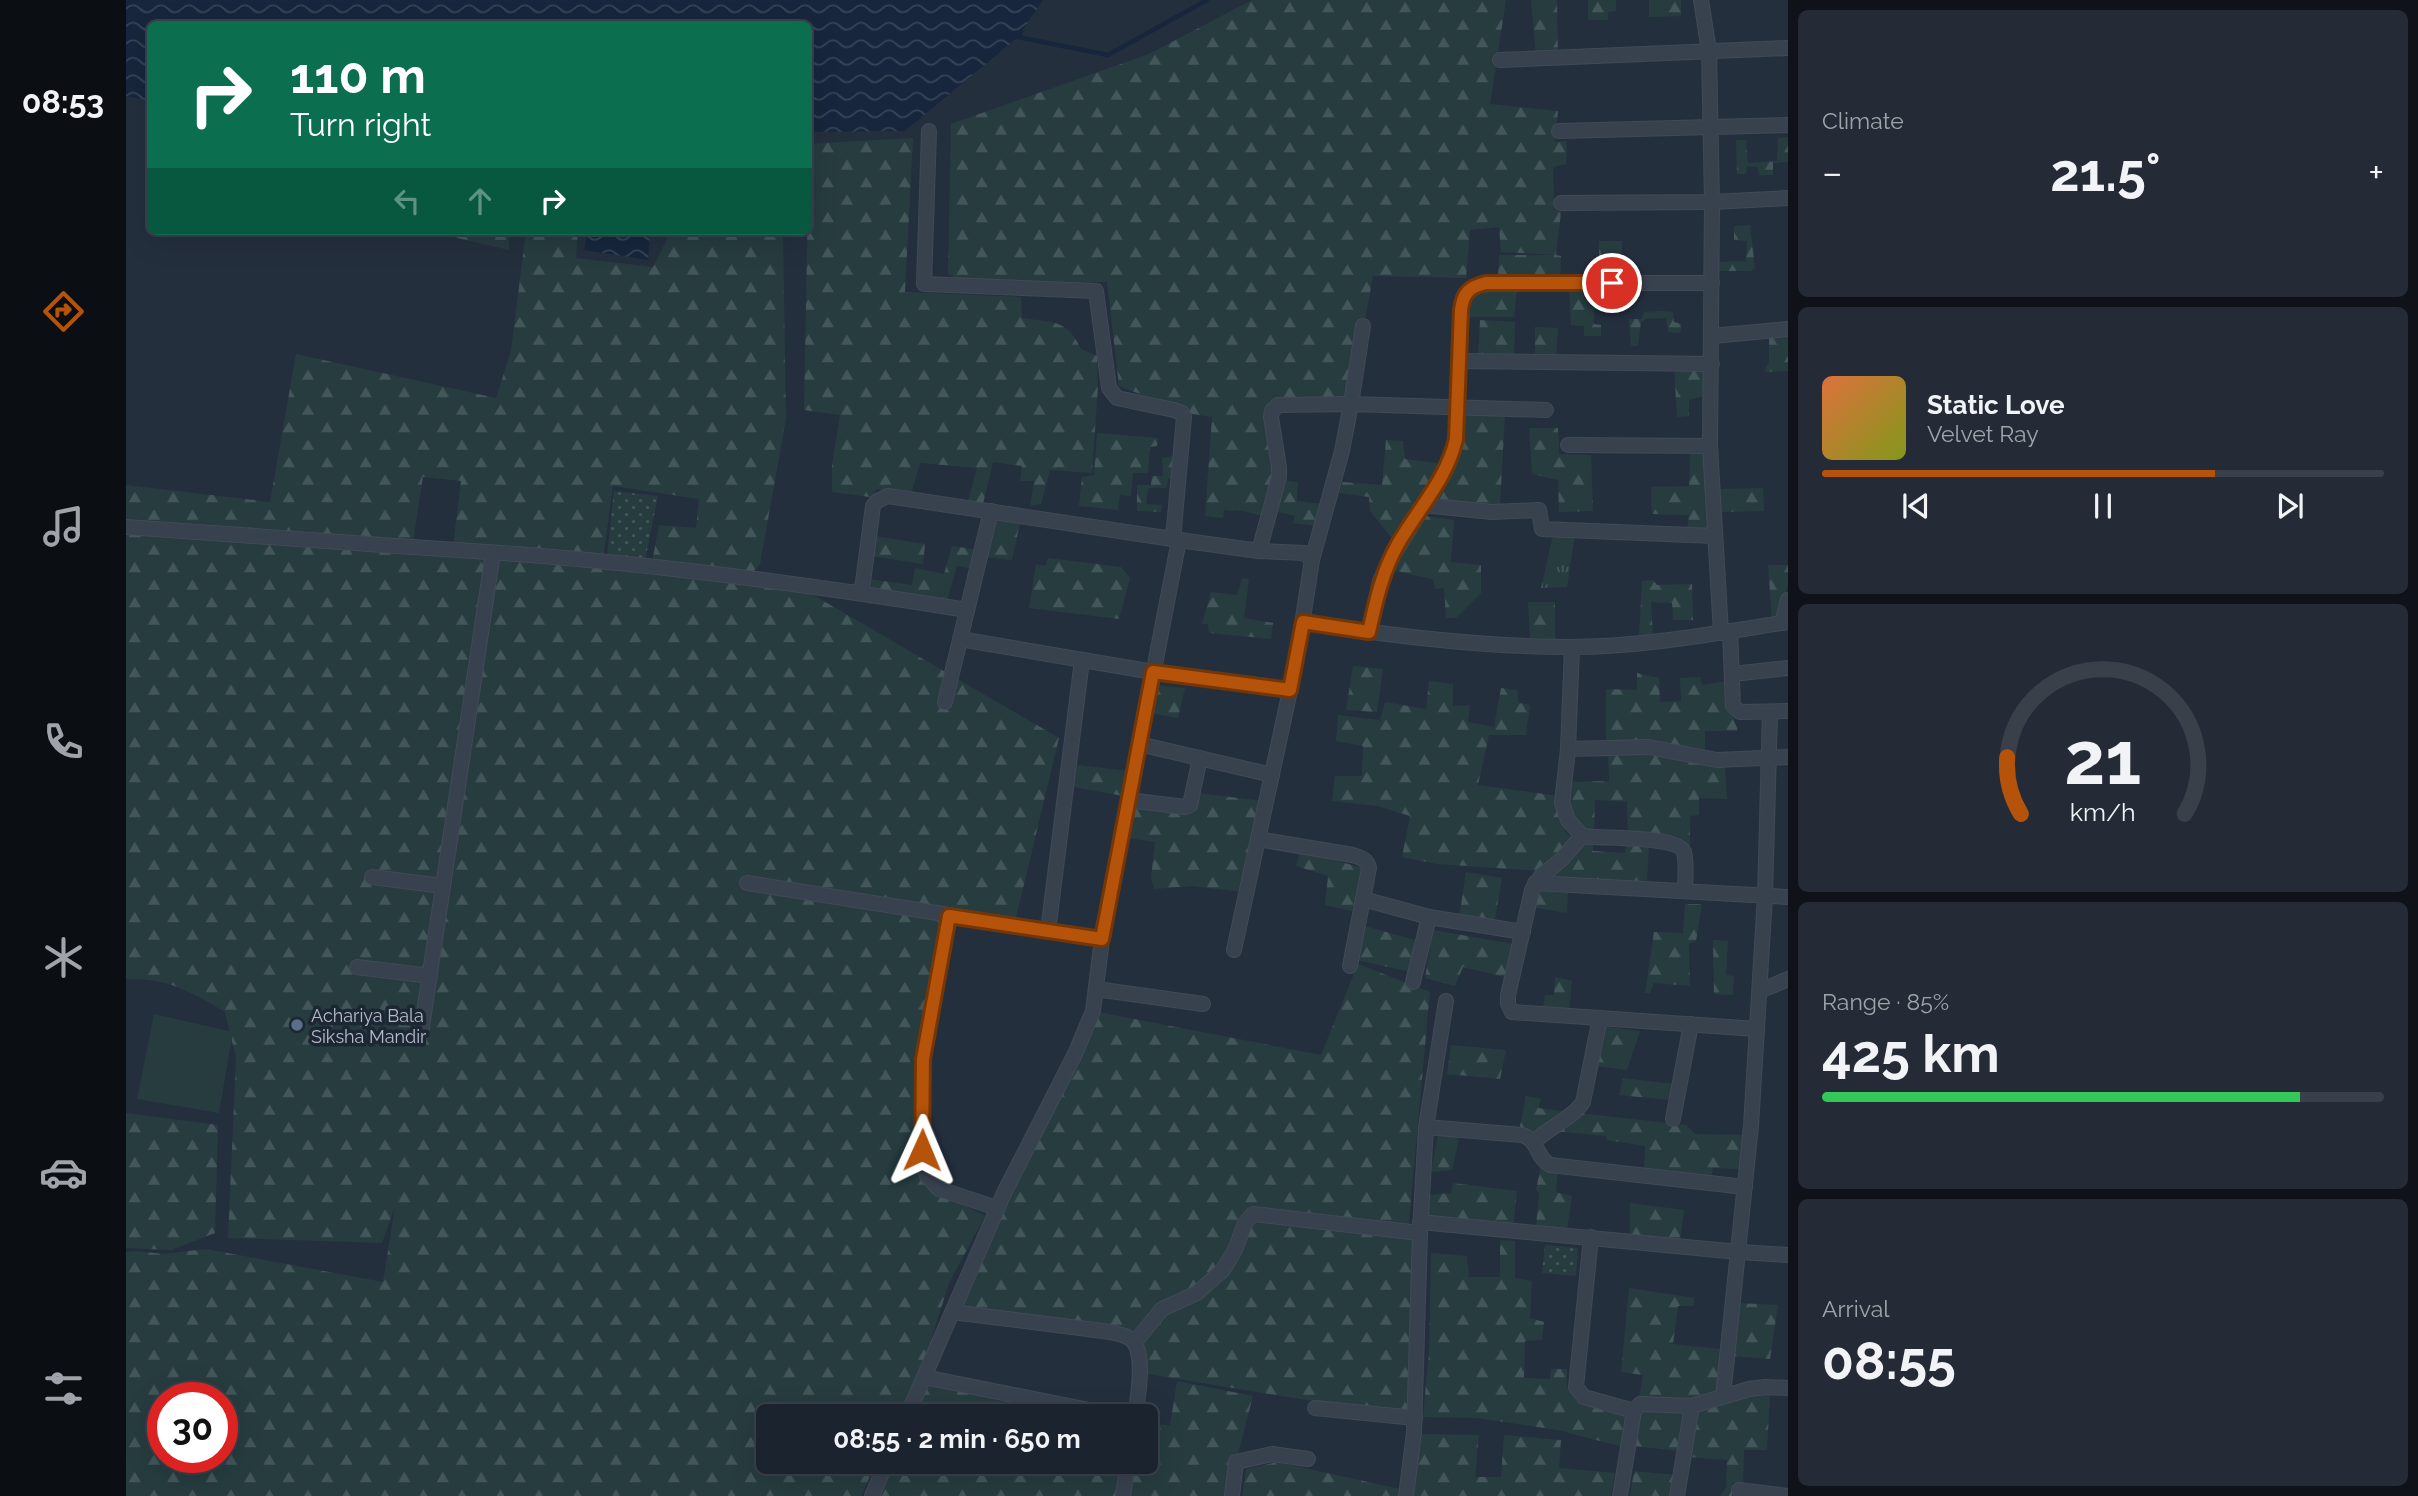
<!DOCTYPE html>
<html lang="en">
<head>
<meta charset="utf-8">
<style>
  body { margin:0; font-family:Raleway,sans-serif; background:#242b36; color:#f1f3f6; height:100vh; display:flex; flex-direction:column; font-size:26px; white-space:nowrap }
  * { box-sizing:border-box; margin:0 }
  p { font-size:23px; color:#a0a4aa }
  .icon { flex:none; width:38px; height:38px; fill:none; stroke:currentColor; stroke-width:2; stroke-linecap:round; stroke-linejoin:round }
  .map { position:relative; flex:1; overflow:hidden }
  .details { display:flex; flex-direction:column; gap:10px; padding:10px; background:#0f1319; width:630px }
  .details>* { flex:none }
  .top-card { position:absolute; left:21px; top:21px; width:665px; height:214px; border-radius:10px; box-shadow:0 7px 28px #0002,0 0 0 2px #39404a; background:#0b6e4f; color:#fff; overflow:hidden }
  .speed { position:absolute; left:21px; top:1382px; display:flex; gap:14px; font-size:35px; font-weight:700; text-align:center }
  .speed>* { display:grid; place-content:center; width:91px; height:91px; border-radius:50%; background:#1b232e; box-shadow:0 7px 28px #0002,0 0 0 2px #39404a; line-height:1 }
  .speed .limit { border:10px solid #d22; background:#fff; color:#111 }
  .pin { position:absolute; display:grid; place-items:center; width:60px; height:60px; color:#fff; margin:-30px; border:4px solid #fff; border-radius:50%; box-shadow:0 2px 7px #0007 }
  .me { position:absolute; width:77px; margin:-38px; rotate:1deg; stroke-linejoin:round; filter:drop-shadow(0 0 5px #0008) }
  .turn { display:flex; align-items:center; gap:24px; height:147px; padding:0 28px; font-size:32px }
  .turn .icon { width:91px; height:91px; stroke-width:2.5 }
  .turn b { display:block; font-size:49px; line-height:60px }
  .lanes { display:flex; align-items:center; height:66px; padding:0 28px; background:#0003; justify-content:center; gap:35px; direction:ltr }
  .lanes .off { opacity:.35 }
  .big { font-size:52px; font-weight:700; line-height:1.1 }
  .details .tile { flex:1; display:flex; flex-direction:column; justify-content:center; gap:10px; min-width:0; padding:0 24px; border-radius:10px; background:#242b36 }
  .details .dial { align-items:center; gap:0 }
  .dial svg { height:182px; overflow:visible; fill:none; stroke:#39404a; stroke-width:7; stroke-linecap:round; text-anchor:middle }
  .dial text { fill:#f1f3f6; stroke:none }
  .song { display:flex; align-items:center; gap:21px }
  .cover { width:84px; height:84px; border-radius:10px; background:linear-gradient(135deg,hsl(20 70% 55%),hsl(70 70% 35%)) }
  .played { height:7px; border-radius:4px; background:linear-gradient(90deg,#b45309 70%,#39404a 70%) }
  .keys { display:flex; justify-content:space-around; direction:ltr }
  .heat { display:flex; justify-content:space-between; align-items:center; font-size:38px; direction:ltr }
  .charge { height:10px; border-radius:5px; background:linear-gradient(90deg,#34c759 85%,#39404a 0) }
  .trip { position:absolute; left:630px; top:1404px; width:402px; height:70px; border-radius:10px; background:#1b232e; box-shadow:0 7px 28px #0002,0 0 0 2px #39404a; font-weight:700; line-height:70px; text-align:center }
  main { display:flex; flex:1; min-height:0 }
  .menu { display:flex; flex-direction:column; width:126px; justify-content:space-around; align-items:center; background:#0b0e12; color:#a0a4aa }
  .menu .icon { width:49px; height:49px }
  .menu .active { color:#b45309 }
  .menu b { font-size:32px; color:#f1f3f6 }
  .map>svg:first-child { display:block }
  .grass { fill:url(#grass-dots) }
  .forest { fill:url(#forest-firs); fill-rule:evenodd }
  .park { fill:url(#park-tufts) }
  .pitch { fill:#263c3f }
  .water { fill:url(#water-waves) }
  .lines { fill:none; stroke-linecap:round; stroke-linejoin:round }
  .stream { stroke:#17263c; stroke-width:4.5 }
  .street-casing { stroke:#414a57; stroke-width:16 }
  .street { stroke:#38414e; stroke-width:14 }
  .route-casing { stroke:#753606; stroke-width:18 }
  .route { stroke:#b45309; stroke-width:12 }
  .service-dot { fill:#5c6f8a; stroke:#1d2633; stroke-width:2.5 }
  .labels { text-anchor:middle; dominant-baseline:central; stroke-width:7; stroke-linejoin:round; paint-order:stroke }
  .poi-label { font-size:18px; fill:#b4bcc9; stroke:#1d2633; text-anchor:start }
</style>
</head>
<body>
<main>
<nav class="menu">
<b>08:53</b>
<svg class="icon active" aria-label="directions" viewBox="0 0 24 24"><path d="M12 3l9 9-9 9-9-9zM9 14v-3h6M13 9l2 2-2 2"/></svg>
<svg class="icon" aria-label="music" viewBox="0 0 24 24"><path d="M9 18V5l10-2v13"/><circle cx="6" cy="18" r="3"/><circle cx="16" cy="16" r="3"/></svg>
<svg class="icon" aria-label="phone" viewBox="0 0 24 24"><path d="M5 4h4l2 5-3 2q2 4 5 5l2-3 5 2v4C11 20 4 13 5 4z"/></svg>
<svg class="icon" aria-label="climate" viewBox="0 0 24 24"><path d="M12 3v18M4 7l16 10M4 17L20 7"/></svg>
<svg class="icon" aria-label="car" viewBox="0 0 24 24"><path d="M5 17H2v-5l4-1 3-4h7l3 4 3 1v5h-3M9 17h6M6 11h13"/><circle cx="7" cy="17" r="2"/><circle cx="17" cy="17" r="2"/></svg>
<svg class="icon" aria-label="filters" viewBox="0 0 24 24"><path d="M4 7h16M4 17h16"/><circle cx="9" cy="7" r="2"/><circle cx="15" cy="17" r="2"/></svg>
</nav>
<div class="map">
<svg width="1662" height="1496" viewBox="0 0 1662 1496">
  <defs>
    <pattern id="grass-dots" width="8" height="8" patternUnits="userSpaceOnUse" patternTransform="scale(1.75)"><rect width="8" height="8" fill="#263c3f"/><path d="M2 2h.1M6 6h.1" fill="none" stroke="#435659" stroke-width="1.8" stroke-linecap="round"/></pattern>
    <pattern id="forest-firs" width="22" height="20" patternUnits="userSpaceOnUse" patternTransform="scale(1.75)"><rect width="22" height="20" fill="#263c3f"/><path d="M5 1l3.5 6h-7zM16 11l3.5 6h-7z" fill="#435659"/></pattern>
    <pattern id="park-tufts" width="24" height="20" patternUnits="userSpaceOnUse" patternTransform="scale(1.75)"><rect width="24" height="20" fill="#263c3f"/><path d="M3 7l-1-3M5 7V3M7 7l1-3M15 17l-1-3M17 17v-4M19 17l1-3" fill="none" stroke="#435659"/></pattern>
    <pattern id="water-waves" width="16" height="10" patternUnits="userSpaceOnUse" patternTransform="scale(1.75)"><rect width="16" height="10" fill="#17263c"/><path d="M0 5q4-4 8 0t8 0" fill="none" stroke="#364457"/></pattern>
  </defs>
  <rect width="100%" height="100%" fill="#242f3e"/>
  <g class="grass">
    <path d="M488 491 532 496 519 560 481 557Z"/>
    <path d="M1419 1245 1452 1248 1450 1276 1416 1273Z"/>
  </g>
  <g class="forest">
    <path d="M1126 0H1380L1364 104 1432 111 1429 142 1441 141 1440 164 1427 167 1428 210 1435 212 1430 255 1435 256 1434 279 1372 278 1373 255H1430L1375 252 1373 227 1344 230 1340 278 1247 276 1224 402H1147L1150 465 1140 517 1117 511 1098 510 1097 518 1079 516 1086 417 1066 414 993 386 981 282 842 283 822 274 825 124 1023 54Z"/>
    <path d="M1405 0H1431L1432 54 1410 55Z"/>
    <path d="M1462 0H1490V11L1482 12V20H1462Z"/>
    <path d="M1523 0H1555V16L1523 17Z"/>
    <path d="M1662 137V162L1647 163V175H1633L1632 167 1621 166 1620 174H1611L1610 140H1620L1622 163 1651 161 1652 138Z"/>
    <path d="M787 138 779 292 895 297 896 318C927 323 940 318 955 349L971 356 972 386 966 473 924 470 915 504 904 506 908 481H894L896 466 867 462 857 504 842 501 851 468 794 463 785 494 751 489 744 497 706 492V464L714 415 678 410 683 144Z"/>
    <path d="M1624 225 1629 268 1625 271H1592V262L1620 261 1621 241 1608 240V226Z"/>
    <path d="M301 231H383V250Z"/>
    <path d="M400 231H452L450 258 527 267 545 231H657L660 419 634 564 626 573 526 562 533 525 570 528 573 499 487 486 477 559 327 546 335 481 297 477 287 542 0 522V485L144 502 170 354 370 398 385 351Z"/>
    <path d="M1473 241H1496L1495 277H1473Z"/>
    <path d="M1361 288H1391L1388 317H1338L1345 292Z"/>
    <path d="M1467 288 1468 324 1475 325V336H1458V326L1445 325 1443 289Z"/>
    <path d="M1533 311 1547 312 1548 322 1556 324 1554 333 1542 332 1540 318 1520 319 1515 322 1512 346H1505L1503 319H1515L1518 312Z"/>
    <path d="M1354 320 1389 322 1388 357 1352 356Z"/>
    <path d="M1409 327 1432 328 1430 358 1409 357Z"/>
    <path d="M1662 334V371L1638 372 1643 362V337Z"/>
    <path d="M1548 368 1581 369V395L1563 400V416L1551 417Z"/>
    <path d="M1337 414H1379L1374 505 1307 500 1334 451Z"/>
    <path d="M1403 428H1432L1433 454 1465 455 1467 511 1433 512 1432 480 1406 474Z"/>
    <path d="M971 433 1032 438 1031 446 1024 447 1022 473H1007L1005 496 994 495 992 510 953 506 956 477 968 475Z"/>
    <path d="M1260 440 1277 441 1279 459 1318 464 1269 542 1244 511 1243 497 1213 493 1216 482 1256 485Z"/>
    <path d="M1564 453 1579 454 1581 530H1561L1563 515 1526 514 1525 487 1563 486Z"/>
    <path d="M1048 456 1047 477 1042 479 1041 488H1022L1020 504 1036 505 1035 512 1011 511V485H1025L1026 476H1037L1036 458Z"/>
    <path d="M1156 480 1172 482 1171 501 1197 504 1193 526 1167 523 1169 516 1148 511Z"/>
    <path d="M1637 488 1638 511 1594 512V489Z"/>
    <path d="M1299 516 1328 520 1325 562 1355 565V593L1330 618H1320L1318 588 1310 589 1306 579 1265 570Z"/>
    <path d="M869 518 894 523 886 560 859 557Z"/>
    <path d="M0 527 367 553 365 564 390 554 670 585 933 738 888 926 823 916 797 1059 802 1187 859 1216 823 1283 806 1337 803 1362 773 1416H642V1461H751L735 1496H0V1252L12 1251 37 1254 80 1249 257 1282 269 1207 256 1243 102 1238 110 1058 99 1012C64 991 42 978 0 979ZM37 1398H96V1458H37Z"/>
    <path d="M748 536 799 544 797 564 745 556Z"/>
    <path d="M826 546 853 550 848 569 831 566 821 601 740 589 743 579 786 585 789 568 818 574Z"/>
    <path d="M922 558 995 567 1004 578 993 619 903 608 910 564 919 566Z"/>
    <path d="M1642 565H1662V584L1654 619H1646Z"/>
    <path d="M1116 578 1123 579 1118 618 1147 623 1145 639 1083 633 1082 624H1076L1085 592 1111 595Z"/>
    <path d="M1527 580 1531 585 1566 584 1567 620H1547L1546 603 1525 602 1527 637H1513L1516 581Z"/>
    <path d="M1402 602H1429V642L1404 641Z"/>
    <path d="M1227 666 1257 669 1251 712 1220 710Z"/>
    <path d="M1511 673 1533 678 1534 702 1555 701 1554 678 1574 677 1576 685 1602 681 1604 707 1612 731H1579V751L1480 744V689L1511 690Z"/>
    <path d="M1303 681 1327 684V706L1344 705 1342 722 1368 727 1375 688 1391 690 1393 703 1404 705 1400 735H1363L1352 785 1432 796 1439 831 1448 839 1417 871 1311 864 1276 857 1284 816 1251 806 1206 801 1209 776H1236L1237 746 1210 741 1212 715 1254 720 1259 702 1300 709Z"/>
    <path d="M1028 685 1059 688 1052 718 1023 713Z"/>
    <path d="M1530 751 1599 764 1601 799 1573 798V815L1564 816V850L1502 835 1501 802 1469 800 1468 833C1438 821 1441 811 1443 782L1483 781 1482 752Z"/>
    <path d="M951 765 1002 771 997 796 948 787Z"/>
    <path d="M1072 793 1137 801 1117 892 1066 886 1028 889 1025 878 1029 842 1002 838 1004 804 1068 813Z"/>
    <path d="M1456 841H1467V851L1499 853 1500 842 1523 843 1521 885 1417 880Z"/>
    <path d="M1174 851 1237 868 1230 912 1199 905 1202 876 1170 866Z"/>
    <path d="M1340 872 1376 878 1368 924 1333 918Z"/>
    <path d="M1411 886 1442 888 1441 913 1403 907Z"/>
    <path d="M1559 904H1576L1570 941 1563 944 1564 986 1528 983 1524 993H1519L1528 932 1557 933Z"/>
    <path d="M1235 925 1293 941 1285 972 1230 960Z"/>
    <path d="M1307 930 1387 944 1378 977 1337 967 1329 986 1299 978Z"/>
    <path d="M1587 940 1602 941 1600 975 1608 976 1607 995 1588 994Z"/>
    <path d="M1232 964 1304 992 1282 1232 1294 1233 1289 1418 1016 1373 1012 1350 1028 1317 1070 1294 1029 1306 1007 1333 826 1312 967 1011 1195 1055Z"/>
    <path d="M1429 977 1446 981 1443 1012 1417 1010 1419 995H1428Z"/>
    <path d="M1475 1026 1514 1031 1501 1070 1469 1066Z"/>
    <path d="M1325 1045 1380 1050 1374 1079 1321 1074Z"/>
    <path d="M1497 1078 1547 1084 1543 1100 1493 1095Z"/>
    <path d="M1400 1096 1415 1099 1412 1108 1444 1112 1409 1134 1393 1131Z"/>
    <path d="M0 1113 92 1125 89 1233 45 1250 0 1248Z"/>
    <path d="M1453 1113 1560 1125 1569 1134 1620 1135 1614 1169 1587 1168 1585 1179 1518 1172 1519 1146 1481 1140 1480 1136 1428 1131Z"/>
    <path d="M1312 1133 1334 1134 1326 1170 1305 1172Z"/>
    <path d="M1415 1166 1432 1168 1430 1192 1446 1196 1441 1230 1410 1226 1413 1194 1410 1189Z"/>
    <path d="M1327 1183 1391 1191 1387 1226 1299 1219 1303 1195 1325 1193Z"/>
    <path d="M1504 1203 1558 1210 1554 1240 1504 1238Z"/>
    <path d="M1374 1240 1389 1241V1278L1406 1281 1404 1318 1418 1322 1416 1340 1399 1341 1398 1378 1424 1379 1425 1369H1441V1387L1450 1400 1503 1416 1497 1447 1432 1430 1351 1418 1297 1417 1303 1352 1305 1253 1341 1256 1343 1277H1374Z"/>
    <path d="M1503 1288 1568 1298V1306H1552L1547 1344 1594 1349V1391L1565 1399 1513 1398 1517 1375 1495 1372Z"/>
    <path d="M1611 1303 1652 1305 1644 1359 1604 1356Z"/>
    <path d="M798 1377 979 1416H781Z"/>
    <path d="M1051 1381 1127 1396 1110 1462 1106 1496H991L999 1461H1020V1424L1044 1425Z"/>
    <path d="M1639 1393 1644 1395 1641 1450H1618L1617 1483H1606V1496H1594L1600 1488 1601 1460 1563 1457 1572 1410C1595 1406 1616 1398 1639 1393Z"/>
    <path d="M1514 1409 1561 1412 1554 1451 1508 1446Z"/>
    <path d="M1296 1434 1353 1435 1349 1477H1375L1378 1435 1435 1440 1433 1468 1489 1473 1485 1496H1287Z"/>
    <path d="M761 1461H995L989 1496H746Z"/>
    <path d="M1151 1462 1274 1489 1273 1496H1116L1120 1469Z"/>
    <path d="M1508 1471 1550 1475 1547 1496H1504Z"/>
  </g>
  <path class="park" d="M1427 535H1449L1441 587 1415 588Z"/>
  <path class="pitch" d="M28 1014 107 1032 93 1113 11 1099Z"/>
  <g class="water">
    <path d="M0 0H917L892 37 779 131 683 132 682 24H24V101L0 96Z"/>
    <path d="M462 231H524L522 260 458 250Z"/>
  </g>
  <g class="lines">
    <path class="stream" d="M895 32 892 37 982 55 1081 0"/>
    <g class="street-casing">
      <g id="street">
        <path d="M1575 0 1583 51 1586 202 1584 446 1595 633"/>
        <path d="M1374 60 1662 48"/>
        <path d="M803 131 798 284 970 291 983 388 991 398 1048 410 1056 413 1058 417 1047 539"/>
        <path d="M1433 131 1662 125"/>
        <path d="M1435 203 1586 202 1662 198"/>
        <path d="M1586 336 1662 329"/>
        <path d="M1333 361 1586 364"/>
        <path d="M1442 445 1584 446"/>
        <path d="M1297 505 1366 512 1413 510 1416 529 1589 536"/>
        <path d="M0 527C130 537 260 545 390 554 541 565 692 586 841 610"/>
        <path d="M1133 551 1153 477V467L1145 417 1146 411 1152 405 1225 404 1420 410"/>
        <path d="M731 592 735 589 737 582 747 506 751 501 762 496 1053 540 1133 551 1179 553 1186 560"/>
        <path d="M1177 622C1265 636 1354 647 1444 647 1516 647 1591 633 1662 622"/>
        <path d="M1656 623 1662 600"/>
        <path d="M1604 631 1607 706 1614 712 1662 711"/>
        <path d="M1243 633 1254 581 1263 562 1320 470 1330 439 1335 310C1337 293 1343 287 1360 283H1586"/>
        <path d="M834 639 1027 672 1164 690"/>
        <path d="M1446 647 1442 749 1436 803 1442 820 1456 836C1474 839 1551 835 1558 852 1561 863 1559 879 1559 891"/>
        <path d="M1606 674 1662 668"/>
        <path d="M819 702 865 511"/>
        <path d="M1013 744 1146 775"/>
        <path d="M1442 749 1523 747 1591 760 1662 757"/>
        <path d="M1002 800 1059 807 1064 805 1074 758"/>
        <path d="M1456 836 1435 860 1415 876 1406 890 1382 995V1004L1386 1012 1631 1029"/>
        <path d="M1132 839 1227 855C1235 858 1241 859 1243 868L1224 966"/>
        <path d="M246 877 317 886"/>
        <path d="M621 883 976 939"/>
        <path d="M1409 883 1662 897"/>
        <path d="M1237 899 1303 917 1397 932"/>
        <path d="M823 916 797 1059 796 1150 798 1166 801 1176 813 1189 871 1208"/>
        <path d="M922 931 956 660"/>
        <path d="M1108 950 1170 663 1186 560 1216 451 1225 404 1237 326"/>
        <path d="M231 967 304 976"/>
        <path d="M1287 982 1303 917"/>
        <path d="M970 989 1077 1004"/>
        <path d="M1634 991 1662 979"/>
        <path d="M295 1033 367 553"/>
        <path d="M1547 1119 1565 1024"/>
        <path d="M1300 1127 1396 1135C1413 1140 1410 1158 1424 1165L1619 1187"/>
        <path d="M1408 1142C1422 1128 1448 1117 1457 1102L1474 1018"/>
        <path d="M1294 1222 1613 1252 1662 1255"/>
        <path d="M1465 1237 1450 1387 1458 1397 1508 1411"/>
        <path d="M826 1312 985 1332C992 1334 1000 1335 1006 1340 1020 1354 1012 1397 1009 1416"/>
        <path d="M1009 1342 1036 1309 1071 1293 1097 1270 1109 1250 1119 1223 1127 1214 1294 1233"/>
        <path d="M798 1377 993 1416"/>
        <path d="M1597 1396 1625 1126 1639 896 1644 712"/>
        <path d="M1189 1408 1289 1418"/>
        <path d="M781 1416 879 1191 949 1054 967 1011 976 939 1053 540"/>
        <path d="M1613 1490 1662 1496"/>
        <path d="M746 1496 761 1461"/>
        <path d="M997 1496 1002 1461"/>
        <path d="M1106 1496 1110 1462 1146 1454 1182 1459"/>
        <path d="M1280 1496 1288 1433 1294 1233 1300 1127 1320 1001"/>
        <path d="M1494 1496 1508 1411 1514 1404 1566 1406 1623 1389 1639 1387 1662 1388"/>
        <path d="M1551 1496 1566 1406"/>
      </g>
    </g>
    <use href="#street" class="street"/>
  </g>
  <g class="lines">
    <g class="route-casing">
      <path id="route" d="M796 1150 797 1059 823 916 976 939 1027 672 1164 690 1177 622 1243 632C1250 601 1256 572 1272 544 1292 509 1321 479 1330 439L1335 310C1337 293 1343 287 1360 283H1486"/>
    </g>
    <use href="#route" class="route"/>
  </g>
  <circle class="service-dot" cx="171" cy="1025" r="7"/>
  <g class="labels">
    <g class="poi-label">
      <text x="185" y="1015">Achariya Bala<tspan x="185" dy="21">Siksha Mandir</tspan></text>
    </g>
  </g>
</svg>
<div class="speed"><div class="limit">30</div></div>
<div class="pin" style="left:1486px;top:283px;background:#d93025"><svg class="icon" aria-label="arrive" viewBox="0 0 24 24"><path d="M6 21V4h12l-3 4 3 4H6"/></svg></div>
<svg class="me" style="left:796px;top:1150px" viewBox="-20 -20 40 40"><path d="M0-17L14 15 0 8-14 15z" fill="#b45309" stroke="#fff" stroke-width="4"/></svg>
<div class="trip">08:55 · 2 min · 650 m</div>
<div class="top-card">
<div class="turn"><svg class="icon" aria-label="right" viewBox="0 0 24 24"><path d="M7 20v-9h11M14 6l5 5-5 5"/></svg><div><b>110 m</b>Turn right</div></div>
<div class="lanes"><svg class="icon off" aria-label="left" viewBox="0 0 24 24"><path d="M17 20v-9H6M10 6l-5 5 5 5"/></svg><svg class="icon off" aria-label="ahead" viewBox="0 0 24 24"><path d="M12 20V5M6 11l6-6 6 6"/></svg><svg class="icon" aria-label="right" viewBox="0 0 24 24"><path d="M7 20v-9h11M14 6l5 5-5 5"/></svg></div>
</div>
</div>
<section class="details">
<div class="tile"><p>Climate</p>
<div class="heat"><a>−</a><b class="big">21.5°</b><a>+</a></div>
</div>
<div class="tile">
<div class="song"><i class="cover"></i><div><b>Static Love</b><p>Velvet Ray</p></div></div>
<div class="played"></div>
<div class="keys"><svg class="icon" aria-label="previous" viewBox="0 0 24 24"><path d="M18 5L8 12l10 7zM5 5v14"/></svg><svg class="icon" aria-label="pause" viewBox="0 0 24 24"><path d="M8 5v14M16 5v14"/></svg><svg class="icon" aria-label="next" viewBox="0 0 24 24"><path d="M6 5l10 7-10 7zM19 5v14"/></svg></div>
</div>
<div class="tile dial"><svg viewBox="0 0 100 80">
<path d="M14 69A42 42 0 1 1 86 69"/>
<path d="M14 69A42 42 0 0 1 8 44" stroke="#b45309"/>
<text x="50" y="56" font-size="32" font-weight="700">21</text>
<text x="50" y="72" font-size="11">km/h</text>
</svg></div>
<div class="tile"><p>Range · 85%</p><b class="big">425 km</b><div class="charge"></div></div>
<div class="tile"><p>Arrival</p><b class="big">08:55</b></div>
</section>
</main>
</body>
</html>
